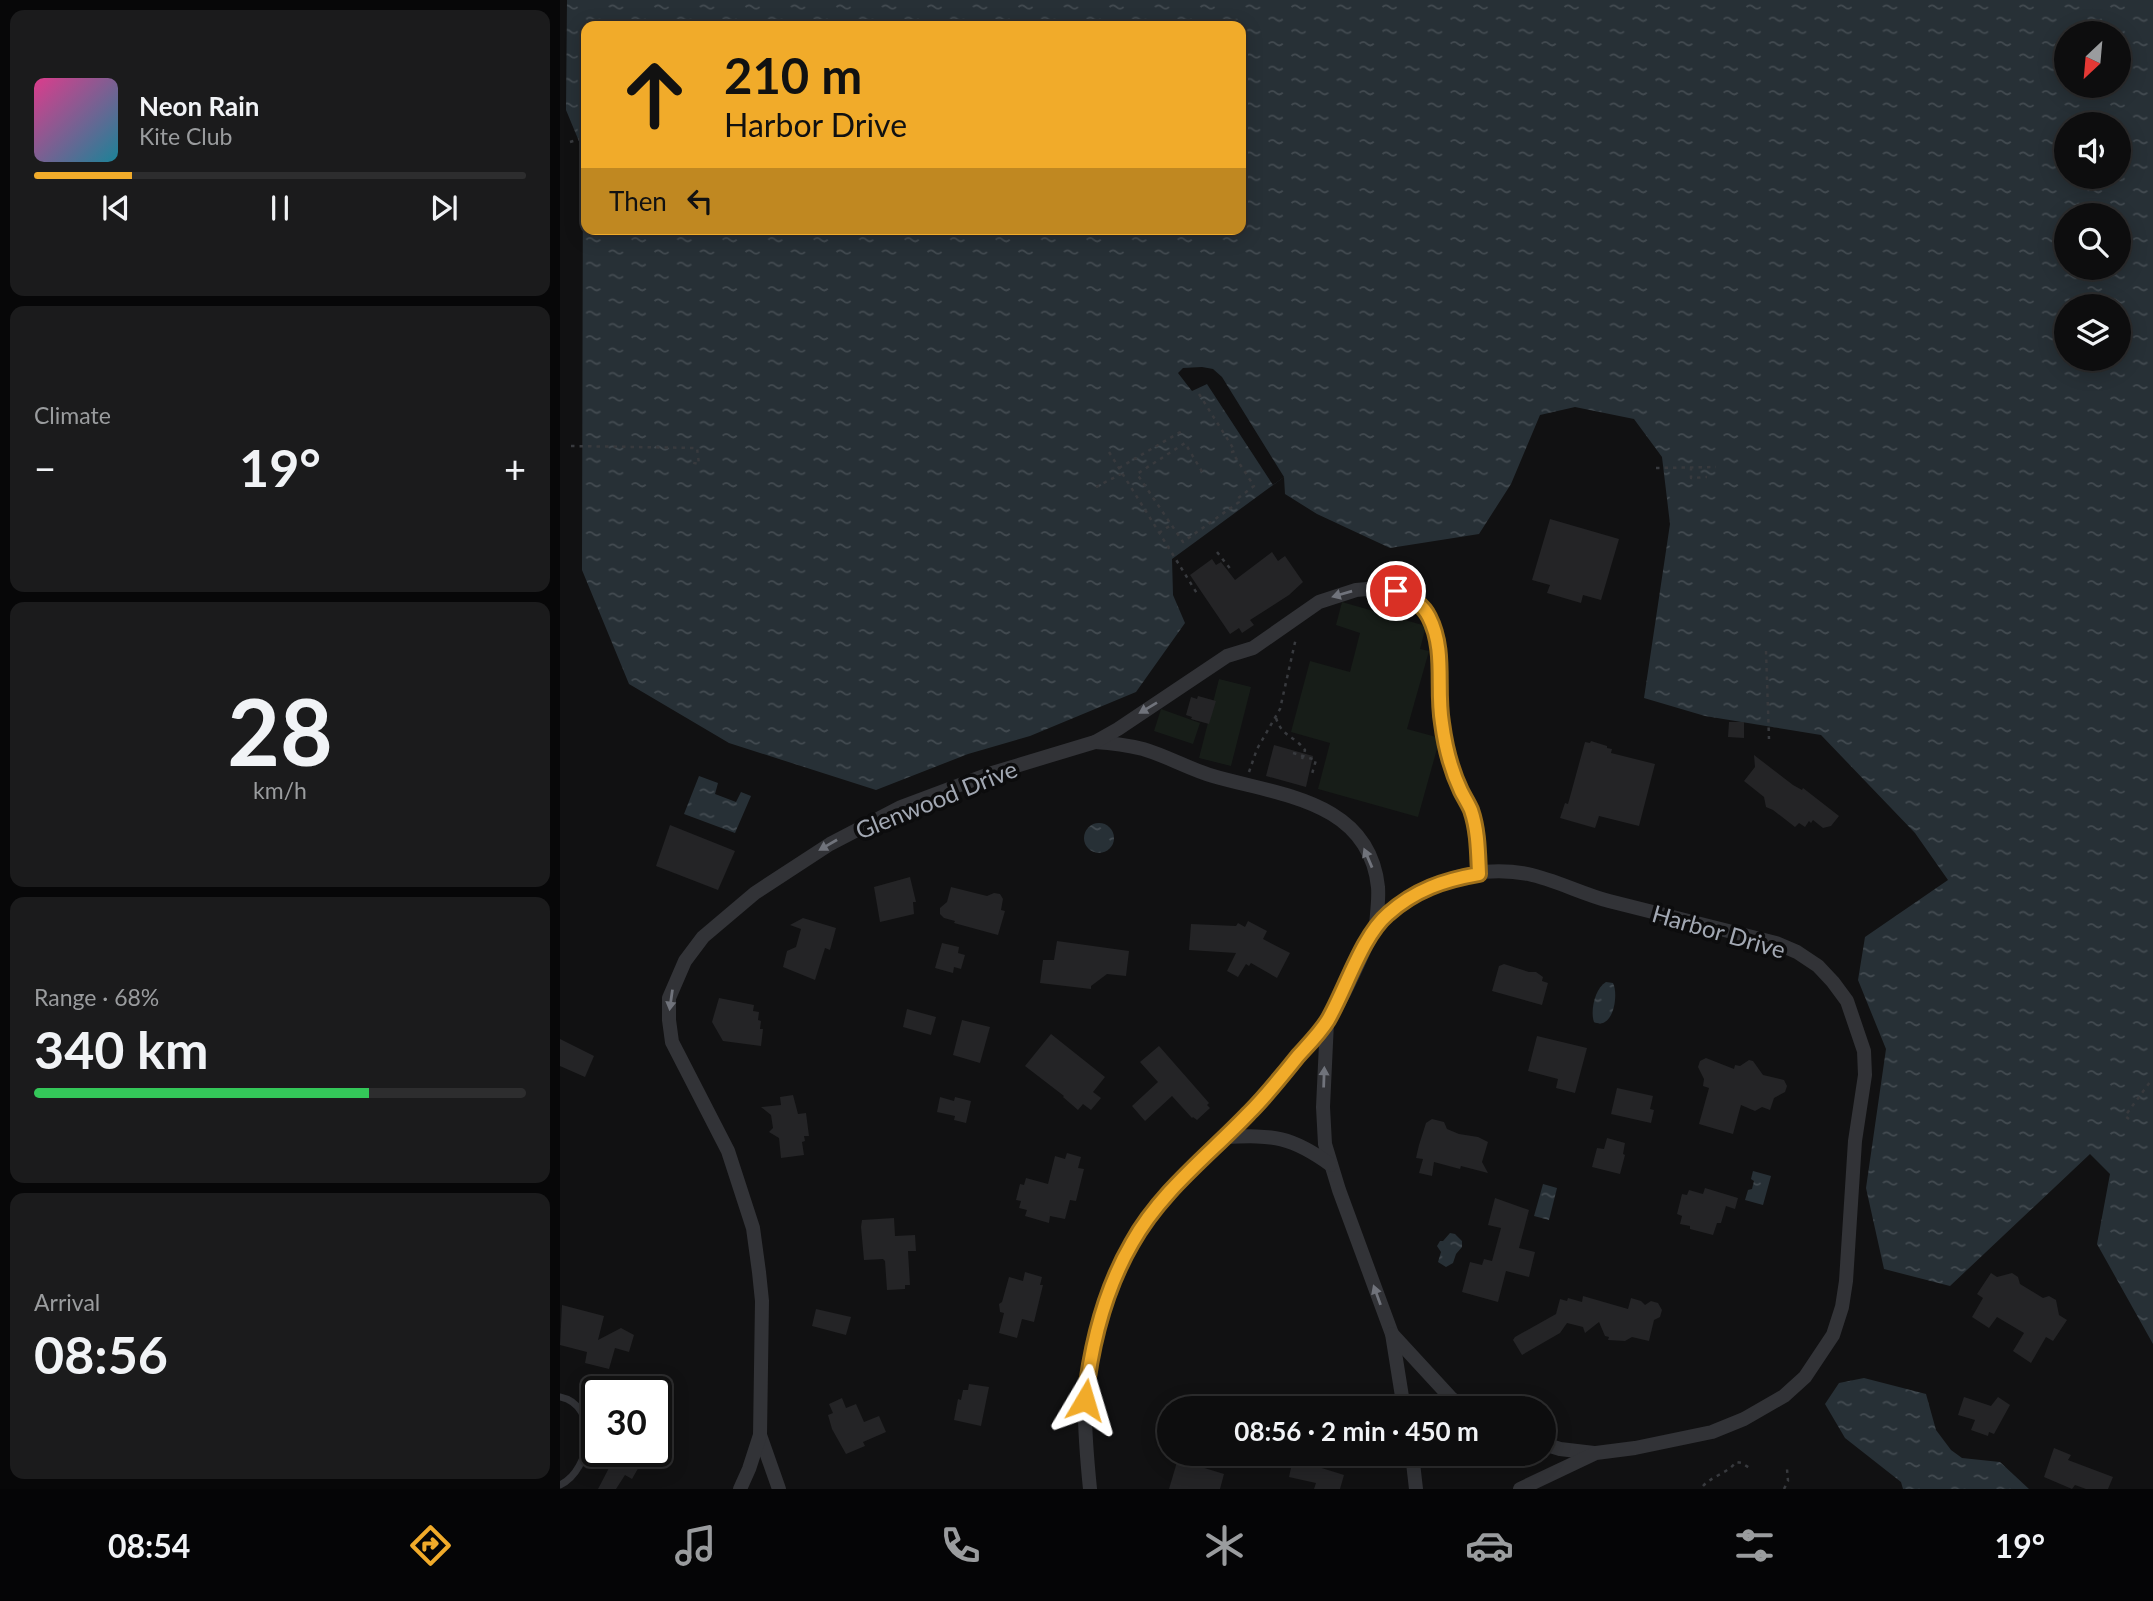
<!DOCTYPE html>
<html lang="en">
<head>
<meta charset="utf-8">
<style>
  body { margin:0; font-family:Lato,sans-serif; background:#1b1b1c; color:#f1f3f6; height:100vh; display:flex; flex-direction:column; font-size:26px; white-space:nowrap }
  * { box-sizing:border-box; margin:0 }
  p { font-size:23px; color:#9a9c9e }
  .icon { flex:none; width:38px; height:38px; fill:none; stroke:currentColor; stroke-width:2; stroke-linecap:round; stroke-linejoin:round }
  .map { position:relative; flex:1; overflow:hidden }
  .drawer { display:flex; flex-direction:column; gap:10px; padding:10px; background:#070708; width:560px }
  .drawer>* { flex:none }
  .guide { position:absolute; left:21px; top:21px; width:665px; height:214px; border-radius:14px; box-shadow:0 4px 18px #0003,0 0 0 2px #2d2d2e; background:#f1ab2a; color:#111; overflow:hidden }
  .needle { width:46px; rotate:206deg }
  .controls { position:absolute; left:1494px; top:21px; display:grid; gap:14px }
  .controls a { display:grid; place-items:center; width:77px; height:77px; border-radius:50%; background:#0d0d0e; box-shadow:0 4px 18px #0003,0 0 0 2px #2d2d2e; font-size:35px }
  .speed { position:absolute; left:21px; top:1376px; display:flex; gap:14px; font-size:35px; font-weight:700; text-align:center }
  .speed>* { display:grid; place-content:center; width:91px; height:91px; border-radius:50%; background:#0d0d0e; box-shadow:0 4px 18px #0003,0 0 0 2px #2d2d2e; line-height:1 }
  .speed .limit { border:4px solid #111; border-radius:10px; background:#fff; color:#111 }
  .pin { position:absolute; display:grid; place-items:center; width:60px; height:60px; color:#fff; margin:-30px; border:4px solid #fff; border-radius:50%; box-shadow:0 2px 7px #0007 }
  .me { position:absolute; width:77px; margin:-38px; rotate:7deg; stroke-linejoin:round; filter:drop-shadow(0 0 5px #0008) }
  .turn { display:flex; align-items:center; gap:24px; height:147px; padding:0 28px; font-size:32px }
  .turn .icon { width:91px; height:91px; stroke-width:2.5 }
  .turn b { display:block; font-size:49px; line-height:60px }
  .then { display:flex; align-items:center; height:66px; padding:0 28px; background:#0003; gap:14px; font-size:26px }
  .big { font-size:52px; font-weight:700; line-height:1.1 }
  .drawer .widget { flex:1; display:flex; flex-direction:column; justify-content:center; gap:10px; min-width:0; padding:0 24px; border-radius:14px; background:#1b1b1c }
  .drawer .dial { align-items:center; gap:0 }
  .dial b { font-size:91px; line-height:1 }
  .song { display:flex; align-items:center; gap:21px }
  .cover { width:84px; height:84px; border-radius:10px; background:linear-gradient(135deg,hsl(330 70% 55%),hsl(190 70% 35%)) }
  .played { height:7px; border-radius:4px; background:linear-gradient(90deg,#f1ab2a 20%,#2d2d2e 20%) }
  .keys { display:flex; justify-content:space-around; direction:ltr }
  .heat { display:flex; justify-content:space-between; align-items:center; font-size:38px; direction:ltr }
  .charge { height:10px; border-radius:5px; background:linear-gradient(90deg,#34c759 68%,#2d2d2e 0) }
  .trip { position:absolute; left:597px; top:1396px; width:399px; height:70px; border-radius:35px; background:#0d0d0e; box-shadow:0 4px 18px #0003,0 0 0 2px #2d2d2e; font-weight:700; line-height:70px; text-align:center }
  .tabs { display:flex; height:112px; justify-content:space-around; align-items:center; background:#050506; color:#9a9c9e }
  .tabs .icon { width:49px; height:49px }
  .tabs .current { color:#f1ab2a }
  .tabs b { font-size:32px; color:#f1f3f6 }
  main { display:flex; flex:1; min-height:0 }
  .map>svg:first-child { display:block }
  .park { fill:#171d18 }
  .water { fill:url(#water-ripples); fill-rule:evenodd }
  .pier { fill:#111112 }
  .building { fill:#242426 }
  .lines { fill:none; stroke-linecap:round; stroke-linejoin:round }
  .path { stroke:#383a3e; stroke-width:2.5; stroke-dasharray:3.5 5; stroke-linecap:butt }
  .service { stroke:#323337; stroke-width:7 }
  .minor { stroke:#323337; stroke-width:14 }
  .oneway { fill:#70737b }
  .route-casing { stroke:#9d6f1b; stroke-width:18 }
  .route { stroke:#f1ab2a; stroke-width:12 }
  .labels { text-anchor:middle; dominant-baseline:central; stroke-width:7; stroke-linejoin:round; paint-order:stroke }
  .street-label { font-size:24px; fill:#a2a8b3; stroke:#0c0c0d }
</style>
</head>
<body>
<main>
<section class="drawer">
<div class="widget">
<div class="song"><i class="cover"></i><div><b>Neon Rain</b><p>Kite Club</p></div></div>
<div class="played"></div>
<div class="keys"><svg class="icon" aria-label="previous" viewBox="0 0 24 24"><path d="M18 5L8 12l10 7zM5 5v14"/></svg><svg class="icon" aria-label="pause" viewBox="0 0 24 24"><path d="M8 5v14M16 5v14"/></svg><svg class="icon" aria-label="next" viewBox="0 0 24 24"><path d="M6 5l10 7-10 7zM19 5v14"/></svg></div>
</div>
<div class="widget"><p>Climate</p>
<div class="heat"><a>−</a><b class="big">19°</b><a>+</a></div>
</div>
<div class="widget dial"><b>28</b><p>km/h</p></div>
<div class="widget"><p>Range · 68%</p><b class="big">340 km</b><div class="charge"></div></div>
<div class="widget"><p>Arrival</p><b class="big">08:56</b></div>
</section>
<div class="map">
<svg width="1593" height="1489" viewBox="0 0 1593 1489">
  <defs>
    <pattern id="water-ripples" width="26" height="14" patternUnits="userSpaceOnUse" patternTransform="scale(1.75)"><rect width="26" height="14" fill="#273036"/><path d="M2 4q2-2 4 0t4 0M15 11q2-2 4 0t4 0" fill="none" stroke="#434b51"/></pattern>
  </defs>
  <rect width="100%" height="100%" fill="#111112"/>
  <g class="park">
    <path d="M782 602 866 626 860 649 869 651 847 729 880 738 858 817 758 789 770 743 731 732 750 661 790 672 800 633 776 625Z"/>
    <path d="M659 679 691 687 671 766 639 758Z"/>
    <path d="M601 709 640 723 633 744 594 731Z"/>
  </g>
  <g class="water">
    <path d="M7 0H1593V1344L1537 1244 1550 1174 1530 1154 1390 1286 1324 1269 1306 1188 1326 1049 1298 980 1305 937 1388 880 1355 833 1261 735 1145 716 1084 698 1110 524 1102 457 1074 419 1015 407 980 415 951 484 919 534 830 548 757 514 725 494 724 477 612 559 613 595 625 623 576 692 470 736 408 754 316 790 169 743 69 684 22 570 23 151 6 110ZM26 26H681V229H26ZM1507 33H1559V86H1507ZM1507 124H1559V177H1507ZM1507 215H1559V268H1507ZM1507 306H1559V359H1507Z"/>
    <path d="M139 776 158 783 155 794 176 802 181 792 191 796 175 833 124 814Z"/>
    <circle cx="539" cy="838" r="15"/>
    <path d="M1046 982 1053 983C1059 995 1053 1031 1034 1022 1030 1011 1035 988 1046 982Z"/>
    <path d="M1193 1171 1211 1176 1203 1205 1185 1200 1188 1190 1192 1189 1194 1181 1191 1179Z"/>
    <path d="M983 1184 997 1188 989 1220 974 1216Z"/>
    <path d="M890 1233 895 1234 902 1241V1247L896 1254 893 1263 886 1267 878 1262 881 1252 877 1246 880 1241H883Z"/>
    <path d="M1304 1378 1366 1394 1376 1430 1391 1450 1402 1458 1440 1462 1469 1489H1343L1341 1482 1285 1438 1265 1404 1279 1383Z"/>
  </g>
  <path class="pier" d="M642 367 653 369 662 377 724 477 713 485 647 384 632 391 618 373 623 368Z"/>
  <g class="building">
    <path d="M990 519 1059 539 1041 600 1023 595 1021 603 987 593 990 585 972 580Z"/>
    <path d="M712 552 718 561 725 556 743 582 729 595 690 620 694 625 682 633 679 628 670 634 630 575 652 559 656 565 661 562 675 580Z"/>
    <path d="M638 696 656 701 649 724 631 719 632 717 626 715 631 697 637 699Z"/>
    <path d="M1169 722H1184V738L1168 737Z"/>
    <path d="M1031 741 1047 746V748L1052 749 1051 753 1095 764 1079 826 1039 816 1035 828 1000 818 1005 803 1008 804 1025 742 1030 743Z"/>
    <path d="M714 745 753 756 746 787 706 776Z"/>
    <path d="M1194 755 1233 785 1242 790 1243 788 1279 816 1271 826 1263 828 1253 820 1251 823 1249 821 1245 827 1239 823 1235 827 1213 810 1206 807 1204 797 1184 781 1195 767Z"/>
    <path d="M110 825 175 851 158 890 96 866Z"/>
    <path d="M350 877 356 902H353L354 914 320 922 314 887Z"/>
    <path d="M391 887 427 896 434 893 440 894 443 899 441 910 445 911 438 935 394 923 395 921 384 918 380 914V908L387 902Z"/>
    <path d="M243 918 276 928 270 950 265 948 255 980 223 967 227 951 236 947 241 929 230 925Z"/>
    <path d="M688 921 707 931 703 939 730 953 717 978 691 963 689 966 686 964 678 977 667 971 676 953 629 950 631 924 676 926 678 923 685 927Z"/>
    <path d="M497 941 569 951 566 976 547 974 531 986V989L480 983 483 960H494Z"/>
    <path d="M382 943 399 947 398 953 405 955 401 969 394 967 393 973 375 968Z"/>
    <path d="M944 964 969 972H976L983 977 982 981 988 983 982 1005 932 991 939 966Z"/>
    <path d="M159 998 194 1005 193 1011 199 1012 198 1020 201 1021 200 1029H203L201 1046 163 1041 152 1022Z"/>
    <path d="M347 1009 376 1017 371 1035 343 1027Z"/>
    <path d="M402 1020 430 1027 420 1063 393 1055Z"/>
    <path d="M491 1034 545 1077 533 1092 541 1098 531 1110 523 1104 518 1110 503 1097 504 1096 465 1066Z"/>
    <path d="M977 1036 1027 1048 1015 1093 996 1088 998 1079 968 1071Z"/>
    <path d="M0 1039 34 1056 25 1077 0 1066Z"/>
    <path d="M599 1046 649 1103 647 1105 650 1108 637 1120 633 1117 632 1118 612 1096 585 1121 572 1106 598 1082 580 1062Z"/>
    <path d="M1146 1058 1174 1069 1175 1065 1180 1066 1189 1060 1193 1061 1203 1075 1224 1080 1227 1086 1225 1092 1214 1098 1210 1110 1202 1107 1195 1111 1181 1105 1173 1134 1139 1124 1149 1088 1143 1086 1144 1079 1138 1067 1140 1061Z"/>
    <path d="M1057 1088 1093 1096 1090 1109 1094 1110 1091 1123 1051 1114Z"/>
    <path d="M233 1095 238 1114 246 1113 249 1136H244L245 1141 242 1142 244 1155 221 1158 219 1138 209 1132 213 1128 211 1115 201 1107 221 1105 220 1097Z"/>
    <path d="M380 1097 394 1101 395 1097 411 1101 406 1123 394 1120 395 1116 377 1112Z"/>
    <path d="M872 1119 884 1122 887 1129 899 1134 918 1137 928 1142 922 1162 928 1173 901 1166 900 1169 874 1162 872 1176 859 1173 863 1159 856 1158 859 1145 866 1123Z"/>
    <path d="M1047 1138 1065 1143 1063 1154 1065 1155 1060 1174 1032 1167 1037 1148 1044 1149Z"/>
    <path d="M507 1153 521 1157 518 1168 524 1169 516 1201 510 1200 505 1219 490 1216 489 1223 465 1216 467 1210 459 1208 461 1201 456 1200 460 1184 464 1185 466 1178 488 1184 495 1156 505 1159Z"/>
    <path d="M1145 1188 1178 1198 1175 1209 1166 1206 1161 1223H1157L1153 1235 1130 1229V1226L1120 1224 1122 1216 1117 1214 1122 1194 1127 1195 1129 1190 1143 1194Z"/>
    <path d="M935 1198 969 1210 959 1248 975 1252 969 1277 946 1271 938 1302 902 1292 910 1262 922 1265 924 1259 932 1261 941 1228 928 1225Z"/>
    <path d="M334 1218 335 1236 355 1235 356 1251H348L350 1285H345V1289L327 1290 325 1261 323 1259 304 1260 301 1227 302 1220Z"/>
    <path d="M465 1272 482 1277 480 1285H483L474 1322 462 1319 457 1338 439 1333 444 1313 440 1312 439 1304 442 1302 449 1277 463 1281Z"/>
    <path d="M1431 1273 1437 1277 1452 1273 1458 1277 1460 1284 1483 1298 1489 1296 1496 1300 1499 1315 1507 1320 1493 1341 1486 1337 1471 1363 1453 1351 1464 1333 1437 1317 1429 1328 1412 1317 1423 1298 1417 1294Z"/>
    <path d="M1023 1296 1068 1309 1071 1298 1081 1301 1085 1305 1091 1301 1098 1303 1102 1310 1100 1317 1094 1320 1089 1341 1072 1337 1065 1341 1048 1340 1049 1337 1045 1336 1039 1322 1025 1333 1023 1327 1007 1323 1000 1333 962 1355 953 1340 955 1337 996 1314 1000 1299 1007 1301 1008 1298 1022 1302Z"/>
    <path d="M2 1305 44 1316 38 1340 61 1328 74 1335 69 1352 55 1348 49 1369 25 1363 27 1352 0 1345Z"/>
    <path d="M256 1309 291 1317 286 1335 252 1326Z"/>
    <path d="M409 1384 429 1387 421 1426 394 1420 398 1399 401 1400 403 1390H408Z"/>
    <path d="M1404 1397 1431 1406 1438 1397 1450 1405 1434 1434 1429 1432 1428 1436 1411 1430 1415 1420 1398 1415Z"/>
    <path d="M282 1398 286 1408 296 1404 304 1422 319 1416 326 1432 303 1442 305 1446 286 1454 272 1429 268 1415 273 1413 269 1404Z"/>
    <path d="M1494 1448 1511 1455 1508 1460 1553 1477 1548 1489H1526L1515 1485 1512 1489 1484 1477Z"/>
    <path d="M55 1451 80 1465 72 1479 65 1475 56 1489H38L50 1466 47 1464Z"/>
    <path d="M733 1459 784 1475 780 1489H754L756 1483 729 1477Z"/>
    <path d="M617 1462H625L664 1474 660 1489H609Z"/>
  </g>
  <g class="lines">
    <g class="path">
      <path d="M10 142 26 137"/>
      <path d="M639 394 675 451 672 452 694 486 677 499 679 502 623 542 577 474 625 443 644 475"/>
      <path d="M11 446 137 448 139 464 129 462"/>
      <path d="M549 452 638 595"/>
      <path d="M1131 467V478L1147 477"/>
      <path d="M559 468 622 431"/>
      <path d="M1096 468 1156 467"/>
      <path d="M536 487 561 474"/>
      <path d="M599 533 611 525"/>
      <path d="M657 552 672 571"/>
      <path d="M1206 651 1209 739"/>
      <path d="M716 718C722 737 735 736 745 750L742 759"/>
      <path d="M733 753 756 760 752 774"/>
      <path d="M689 772 697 749 720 709 736 638"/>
      <path d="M1569 1119 1565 1116 1590 1082 1593 1084"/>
      <path d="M1143 1486C1152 1476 1168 1473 1176 1462L1182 1463 1191 1469"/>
      <path d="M1224 1489 1228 1481 1227 1469"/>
    </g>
    <path class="service" d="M0 1397C40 1405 32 1470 0 1485"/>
    <g class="minor">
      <path d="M535 742C551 743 567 745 583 749 607 756 629 769 653 776 718 795 809 800 818 887 819 899 817 913 816 925"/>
      <path d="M767 1022 763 1107 765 1144 779 1190 832 1334 844 1409"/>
      <path d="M665 1137C714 1135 731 1136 771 1165"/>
      <path d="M832 1334 891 1398 905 1409"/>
      <path d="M200 1435 219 1489"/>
      <path d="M984 1444 1000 1449 1034 1453"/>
      <path d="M852 1454 856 1489"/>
      <path d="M180 1489 189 1469 200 1435 202 1301 199 1272 193 1228 168 1151 112 1042 109 1020V998L125 961 143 937 195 893 270 844 341 807 429 774 535 742 558 729 667 656 693 648 759 602 796 590 818 588 836 591 857 601 868 615 874 631 879 654 881 722 888 752 900 789 910 810 918 840 919 874"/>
      <path d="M530 1489C527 1459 524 1429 525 1399 528 1337 554 1260 592 1211 621 1175 658 1146 689 1113 716 1085 742 1055 765 1024 785 998 801 955 816 925 855 886 911 863 968 874 996 880 1022 894 1049 901 1105 915 1160 929 1216 943L1237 952 1258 966 1273 982 1287 1001 1304 1051 1305 1075 1295 1141 1286 1281 1282 1307 1273 1335 1245 1377 1224 1396 1184 1419 1152 1432 1075 1448 1036 1453 960 1489"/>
    </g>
  </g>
  <defs><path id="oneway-solid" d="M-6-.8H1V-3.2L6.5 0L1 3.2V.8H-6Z" transform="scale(1.75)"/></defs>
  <g class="oneway">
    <use href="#oneway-solid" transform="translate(782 594) rotate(164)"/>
    <use href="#oneway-solid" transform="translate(588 708) rotate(149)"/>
    <use href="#oneway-solid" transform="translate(268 845) rotate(150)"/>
    <use href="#oneway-solid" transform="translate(808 858) rotate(-113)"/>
    <use href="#oneway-solid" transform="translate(111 1000) rotate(98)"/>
    <use href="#oneway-solid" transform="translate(764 1077) rotate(-88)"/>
    <use href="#oneway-solid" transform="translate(817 1295) rotate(-110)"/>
  </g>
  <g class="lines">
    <g class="route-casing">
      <path id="route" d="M525 1400C531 1345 544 1291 572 1243 601 1191 649 1155 689 1113 707 1095 722 1076 738 1056 748 1045 760 1033 768 1020 786 989 802 936 828 914 855 890 884 880 919 874 918 852 918 830 911 810 908 803 904 797 901 791 891 770 885 746 882 723 876 688 886 650 869 617 862 603 849 596 836 591"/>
    </g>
    <use href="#route" class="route"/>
  </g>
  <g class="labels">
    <g class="street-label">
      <text transform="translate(376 799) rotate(-22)">Glenwood Drive</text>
      <text transform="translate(1159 931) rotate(16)">Harbor Drive</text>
    </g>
  </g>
</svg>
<div class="controls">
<a><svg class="needle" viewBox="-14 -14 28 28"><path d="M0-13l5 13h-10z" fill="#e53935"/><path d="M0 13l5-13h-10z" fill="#9a9c9e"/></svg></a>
<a><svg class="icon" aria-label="sound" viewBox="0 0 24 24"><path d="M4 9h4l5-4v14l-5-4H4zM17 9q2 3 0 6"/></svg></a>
<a><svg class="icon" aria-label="search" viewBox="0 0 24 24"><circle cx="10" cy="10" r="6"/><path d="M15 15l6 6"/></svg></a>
<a><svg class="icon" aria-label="layers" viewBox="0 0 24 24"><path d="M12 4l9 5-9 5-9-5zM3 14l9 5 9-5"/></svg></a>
</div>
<div class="speed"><div class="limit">30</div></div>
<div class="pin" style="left:836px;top:591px;background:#d93025"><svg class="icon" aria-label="arrive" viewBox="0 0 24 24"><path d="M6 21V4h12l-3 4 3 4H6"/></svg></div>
<svg class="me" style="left:525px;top:1400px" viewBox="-20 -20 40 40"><path d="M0-17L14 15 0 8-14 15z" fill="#f1ab2a" stroke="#fff" stroke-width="4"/></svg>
<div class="trip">08:56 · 2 min · 450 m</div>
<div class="guide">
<div class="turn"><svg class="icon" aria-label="ahead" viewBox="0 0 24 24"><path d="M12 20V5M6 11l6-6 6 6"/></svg><div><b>210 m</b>Harbor Drive</div></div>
<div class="then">Then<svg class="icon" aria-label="left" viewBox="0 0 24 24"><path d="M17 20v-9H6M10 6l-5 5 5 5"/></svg></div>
</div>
</div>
</main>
<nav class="tabs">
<b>08:54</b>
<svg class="icon current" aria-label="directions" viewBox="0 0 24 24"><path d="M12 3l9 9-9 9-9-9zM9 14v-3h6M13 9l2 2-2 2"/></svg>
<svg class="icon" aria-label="music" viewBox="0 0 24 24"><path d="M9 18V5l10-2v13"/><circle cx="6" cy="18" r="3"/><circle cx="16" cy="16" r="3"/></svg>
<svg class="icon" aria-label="phone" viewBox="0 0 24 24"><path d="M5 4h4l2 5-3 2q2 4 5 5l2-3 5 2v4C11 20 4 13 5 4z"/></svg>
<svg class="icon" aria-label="climate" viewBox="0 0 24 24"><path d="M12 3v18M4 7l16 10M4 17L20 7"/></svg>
<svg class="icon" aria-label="car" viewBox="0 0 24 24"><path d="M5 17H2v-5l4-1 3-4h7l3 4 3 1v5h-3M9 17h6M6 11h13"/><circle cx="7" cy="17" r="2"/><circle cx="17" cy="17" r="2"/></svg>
<svg class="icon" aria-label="filters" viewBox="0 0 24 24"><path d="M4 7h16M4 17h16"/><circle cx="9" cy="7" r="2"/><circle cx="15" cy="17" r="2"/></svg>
<b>19°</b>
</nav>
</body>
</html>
